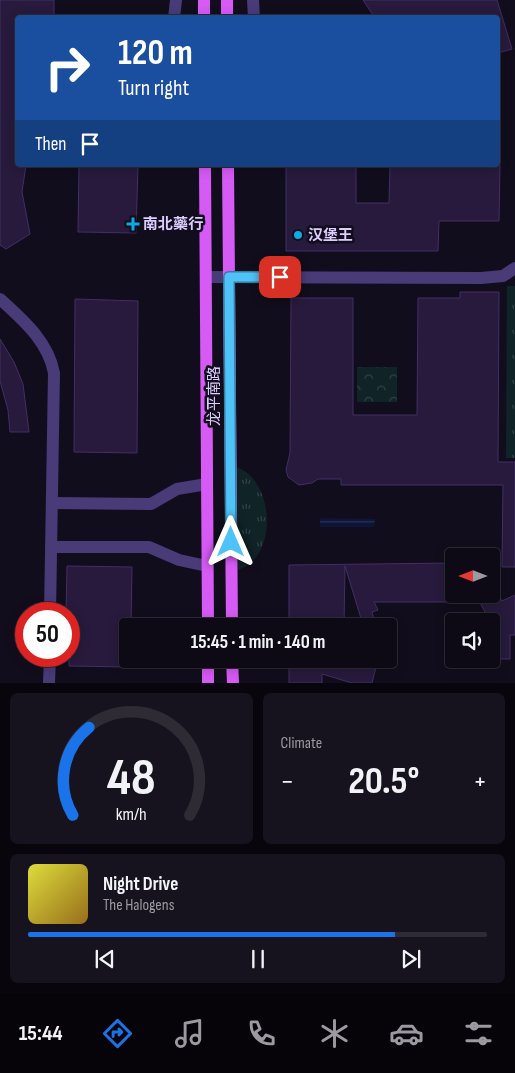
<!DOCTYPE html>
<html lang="en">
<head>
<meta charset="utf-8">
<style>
  body { margin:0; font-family:"Sofia Sans Condensed","Noto Sans SC",sans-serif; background:#17131e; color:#f1f3f6; height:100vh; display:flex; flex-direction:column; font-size:19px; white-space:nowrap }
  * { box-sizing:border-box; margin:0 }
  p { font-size:16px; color:#9b9aa0 }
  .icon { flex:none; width:28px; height:28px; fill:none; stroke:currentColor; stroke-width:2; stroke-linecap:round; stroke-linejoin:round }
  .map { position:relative; height:683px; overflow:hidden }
  .details { display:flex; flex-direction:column; gap:10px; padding:10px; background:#08060c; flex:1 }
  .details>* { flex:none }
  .banner { position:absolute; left:15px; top:15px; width:485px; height:152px; border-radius:5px; box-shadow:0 2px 12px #0003,0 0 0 1px #2e2b34; background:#1a4fa0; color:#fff; overflow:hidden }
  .needle { width:32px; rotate:270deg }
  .buttons { position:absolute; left:445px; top:548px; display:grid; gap:10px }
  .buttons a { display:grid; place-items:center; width:55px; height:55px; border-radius:5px; background:#0e0a15; box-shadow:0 2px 12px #0003,0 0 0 1px #2e2b34; font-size:25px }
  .speed { position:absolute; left:15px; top:602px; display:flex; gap:10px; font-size:25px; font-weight:700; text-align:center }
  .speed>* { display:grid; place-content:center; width:65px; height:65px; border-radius:50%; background:#0e0a15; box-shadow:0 2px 12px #0003,0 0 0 1px #2e2b34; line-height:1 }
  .speed .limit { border:8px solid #d22; background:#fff; color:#111 }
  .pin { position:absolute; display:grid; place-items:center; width:42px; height:42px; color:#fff; margin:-21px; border-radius:10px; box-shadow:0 2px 8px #0006 }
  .me { position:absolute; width:55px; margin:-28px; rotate:0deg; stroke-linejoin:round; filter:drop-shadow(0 0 4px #0008) }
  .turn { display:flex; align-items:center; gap:18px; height:105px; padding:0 20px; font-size:22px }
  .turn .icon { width:65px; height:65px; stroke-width:2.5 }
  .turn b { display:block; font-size:35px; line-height:42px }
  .then { display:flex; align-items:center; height:48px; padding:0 20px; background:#0003; gap:10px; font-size:19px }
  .big { font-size:38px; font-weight:700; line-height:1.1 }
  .details .widget { flex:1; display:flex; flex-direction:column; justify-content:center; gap:8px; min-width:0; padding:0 18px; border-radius:8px; background:#17131e }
  .details .dial { align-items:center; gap:0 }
  .dial svg { height:130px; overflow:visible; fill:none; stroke:#2e2b34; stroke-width:7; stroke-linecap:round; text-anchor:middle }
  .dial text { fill:#f1f3f6; stroke:none }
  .song { display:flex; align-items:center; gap:15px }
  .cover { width:60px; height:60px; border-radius:8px; background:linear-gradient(135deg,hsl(60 70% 55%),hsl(40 70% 35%)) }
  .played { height:5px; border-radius:2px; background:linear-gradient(90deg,#1a73e8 80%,#2e2b34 80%) }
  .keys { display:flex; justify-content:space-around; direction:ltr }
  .heat { display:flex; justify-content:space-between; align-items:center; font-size:28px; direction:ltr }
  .details .tiles { flex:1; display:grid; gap:10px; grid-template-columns:1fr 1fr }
  .widget:last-child { grid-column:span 2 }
  .trip { position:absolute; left:119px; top:618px; width:278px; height:50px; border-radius:5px; background:#0e0a15; box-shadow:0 2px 12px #0003,0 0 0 1px #2e2b34; font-weight:700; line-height:50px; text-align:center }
  .tabs { display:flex; height:80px; justify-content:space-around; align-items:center; background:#060408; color:#9b9aa0 }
  .tabs .icon { width:35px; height:35px }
  .tabs .on { color:#1a73e8 }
  .tabs b { font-size:22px; color:#f1f3f6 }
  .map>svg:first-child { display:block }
  .grass { fill:url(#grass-tufts) }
  .forest { fill:url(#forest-crowns) }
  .water { fill:url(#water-rules) }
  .building { fill:#271a3c; stroke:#432e66 }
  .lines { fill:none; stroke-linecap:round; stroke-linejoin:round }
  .minor { stroke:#483b78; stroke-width:12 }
  .major { stroke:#d65af4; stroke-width:12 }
  .route-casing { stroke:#337fa1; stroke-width:12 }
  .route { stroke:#4fc3f7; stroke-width:9 }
  .poi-dot { fill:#0fa9e4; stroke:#120d1c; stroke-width:2 }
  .labels { text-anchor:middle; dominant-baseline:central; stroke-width:5; stroke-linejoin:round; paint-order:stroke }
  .poi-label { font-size:15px; font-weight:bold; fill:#daccfc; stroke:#120d1c; text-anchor:start }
  .street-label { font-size:15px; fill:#daccfc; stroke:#120d1c }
</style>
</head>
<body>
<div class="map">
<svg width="515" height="683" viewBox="0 0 515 683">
  <defs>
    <pattern id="grass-tufts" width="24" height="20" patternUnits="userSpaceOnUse" patternTransform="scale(1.25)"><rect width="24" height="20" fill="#102326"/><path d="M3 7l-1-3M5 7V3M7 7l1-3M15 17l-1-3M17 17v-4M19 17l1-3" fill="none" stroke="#324246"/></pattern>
    <pattern id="forest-crowns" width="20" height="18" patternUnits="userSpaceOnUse" patternTransform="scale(1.25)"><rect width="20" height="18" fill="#102326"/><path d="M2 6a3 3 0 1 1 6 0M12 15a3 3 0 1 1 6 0" fill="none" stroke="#324246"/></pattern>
    <pattern id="water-rules" width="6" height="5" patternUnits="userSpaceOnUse" patternTransform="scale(1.25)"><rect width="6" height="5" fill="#0c1437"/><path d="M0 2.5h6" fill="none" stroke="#2f3555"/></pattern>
  </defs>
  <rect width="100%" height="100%" fill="#120d1c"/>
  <g class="grass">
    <path d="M507 286H515V458H506Z"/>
    <path d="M236 467C276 480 278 560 237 570Z"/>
  </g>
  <rect class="forest" x="357" y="367" width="40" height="35"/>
  <path class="water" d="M320 518 375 519 374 527H320Z"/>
  <g class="building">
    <path d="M0 0H54V18H18V165H26L22 192 30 234 6 249 0 245Z"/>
    <path d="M363 0H497L512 49 498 53V18H375Z"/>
    <path d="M79 165H138L136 233 78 232Z"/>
    <path d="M286 165H356V203H389L390 165H500L499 221H439L438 251H286Z"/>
    <path d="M460 292H499L498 462H515V567H502L503 485H341V479H318L312 483 299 485 288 477 286 470 290 453 291 298H353V415H417L418 298H460Z"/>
    <path d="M75 299 138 301 137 453 74 452Z"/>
    <path d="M0 339 14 362 23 384 29 432H10L8 410 0 381Z"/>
    <path d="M454 563V602H374L378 610 372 612 375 622 363 625 345 566 344 626H289V565Z"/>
    <path d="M67 566 132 567 131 626H128V667L69 666V614H66Z"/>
    <path d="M475 594H498L502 601 515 595V635H510V659H492V624Z"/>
    <path d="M289 659H378L372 683H352L322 674V683H289Z"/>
  </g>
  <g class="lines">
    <g class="minor">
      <path d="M253 0 254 18"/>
      <path d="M174 18 176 0"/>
      <path d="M206 277 481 278 503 276 515 268"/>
      <path d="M0 299C23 320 48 341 54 373L50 614"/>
      <path d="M52 503 151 504 177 489 207 484"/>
      <path d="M51 547H149L179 560 207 566"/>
      <path d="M49 683 50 656"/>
    </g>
    <g class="major">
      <path d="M204 0V18"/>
      <path d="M227 0V18"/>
      <path d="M205 165 208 626"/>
      <path d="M228 165 232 626"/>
      <path d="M208 659V683"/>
      <path d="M232 659 233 683"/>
    </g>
  </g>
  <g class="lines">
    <g class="route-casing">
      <path id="route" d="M231 542 229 277H280"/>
    </g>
    <use href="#route" class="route"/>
  </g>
  <g class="poi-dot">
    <path d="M130.5 216.5h5v5h5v5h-5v5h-5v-5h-5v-5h5z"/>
    <circle cx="298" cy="235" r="5"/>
  </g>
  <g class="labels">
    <g class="poi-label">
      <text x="143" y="224">南北藥行</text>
      <text x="308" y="235">汉堡王</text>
    </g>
    <g class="street-label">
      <text transform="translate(214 396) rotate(-90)">龙平南路</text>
    </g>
  </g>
</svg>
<div class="buttons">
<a><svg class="needle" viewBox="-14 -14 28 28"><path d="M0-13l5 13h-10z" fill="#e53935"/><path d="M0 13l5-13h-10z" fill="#9b9aa0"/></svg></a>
<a><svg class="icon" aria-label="sound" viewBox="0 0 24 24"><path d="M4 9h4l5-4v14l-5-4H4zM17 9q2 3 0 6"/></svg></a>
</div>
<div class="speed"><div class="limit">50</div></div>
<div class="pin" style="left:280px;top:277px;background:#d93025"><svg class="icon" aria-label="arrive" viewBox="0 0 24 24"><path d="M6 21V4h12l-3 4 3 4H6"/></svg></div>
<svg class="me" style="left:231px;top:542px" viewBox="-20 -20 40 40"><path d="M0-17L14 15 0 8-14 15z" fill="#4fc3f7" stroke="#fff" stroke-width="4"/></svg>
<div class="trip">15:45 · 1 min · 140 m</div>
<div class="banner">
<div class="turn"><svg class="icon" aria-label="right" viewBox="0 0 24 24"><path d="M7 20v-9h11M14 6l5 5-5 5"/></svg><div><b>120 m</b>Turn right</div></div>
<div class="then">Then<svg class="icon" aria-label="arrive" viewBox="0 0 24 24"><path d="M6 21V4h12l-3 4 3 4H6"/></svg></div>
</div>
</div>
<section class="details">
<div class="tiles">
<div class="widget dial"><svg viewBox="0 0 100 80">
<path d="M14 69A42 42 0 1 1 86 69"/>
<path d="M14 69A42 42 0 0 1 24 15" stroke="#1a73e8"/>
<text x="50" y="56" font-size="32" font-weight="700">48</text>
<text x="50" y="72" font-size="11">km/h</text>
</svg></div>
<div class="widget"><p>Climate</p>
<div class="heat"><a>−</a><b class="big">20.5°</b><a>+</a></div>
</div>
<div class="widget">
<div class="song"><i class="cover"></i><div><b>Night Drive</b><p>The Halogens</p></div></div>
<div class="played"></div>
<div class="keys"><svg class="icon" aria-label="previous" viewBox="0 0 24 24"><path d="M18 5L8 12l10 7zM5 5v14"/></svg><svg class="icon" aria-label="pause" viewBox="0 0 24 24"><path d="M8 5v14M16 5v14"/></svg><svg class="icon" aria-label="next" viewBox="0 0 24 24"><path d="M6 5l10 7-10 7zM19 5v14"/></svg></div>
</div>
</div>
</section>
<nav class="tabs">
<b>15:44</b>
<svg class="icon on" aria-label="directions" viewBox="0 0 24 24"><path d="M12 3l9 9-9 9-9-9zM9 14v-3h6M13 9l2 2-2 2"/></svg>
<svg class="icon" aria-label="music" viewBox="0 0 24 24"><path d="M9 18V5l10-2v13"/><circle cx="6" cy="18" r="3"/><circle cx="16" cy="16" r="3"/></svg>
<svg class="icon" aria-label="phone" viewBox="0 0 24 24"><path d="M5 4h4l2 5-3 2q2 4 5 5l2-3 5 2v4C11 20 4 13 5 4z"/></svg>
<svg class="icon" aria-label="climate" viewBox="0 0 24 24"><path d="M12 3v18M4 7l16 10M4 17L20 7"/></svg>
<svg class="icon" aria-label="car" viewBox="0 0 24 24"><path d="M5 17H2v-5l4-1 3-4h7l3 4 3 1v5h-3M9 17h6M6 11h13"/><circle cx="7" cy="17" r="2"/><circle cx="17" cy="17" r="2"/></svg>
<svg class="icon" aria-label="filters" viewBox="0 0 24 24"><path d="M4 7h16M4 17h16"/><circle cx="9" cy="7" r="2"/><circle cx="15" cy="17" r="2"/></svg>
</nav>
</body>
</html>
